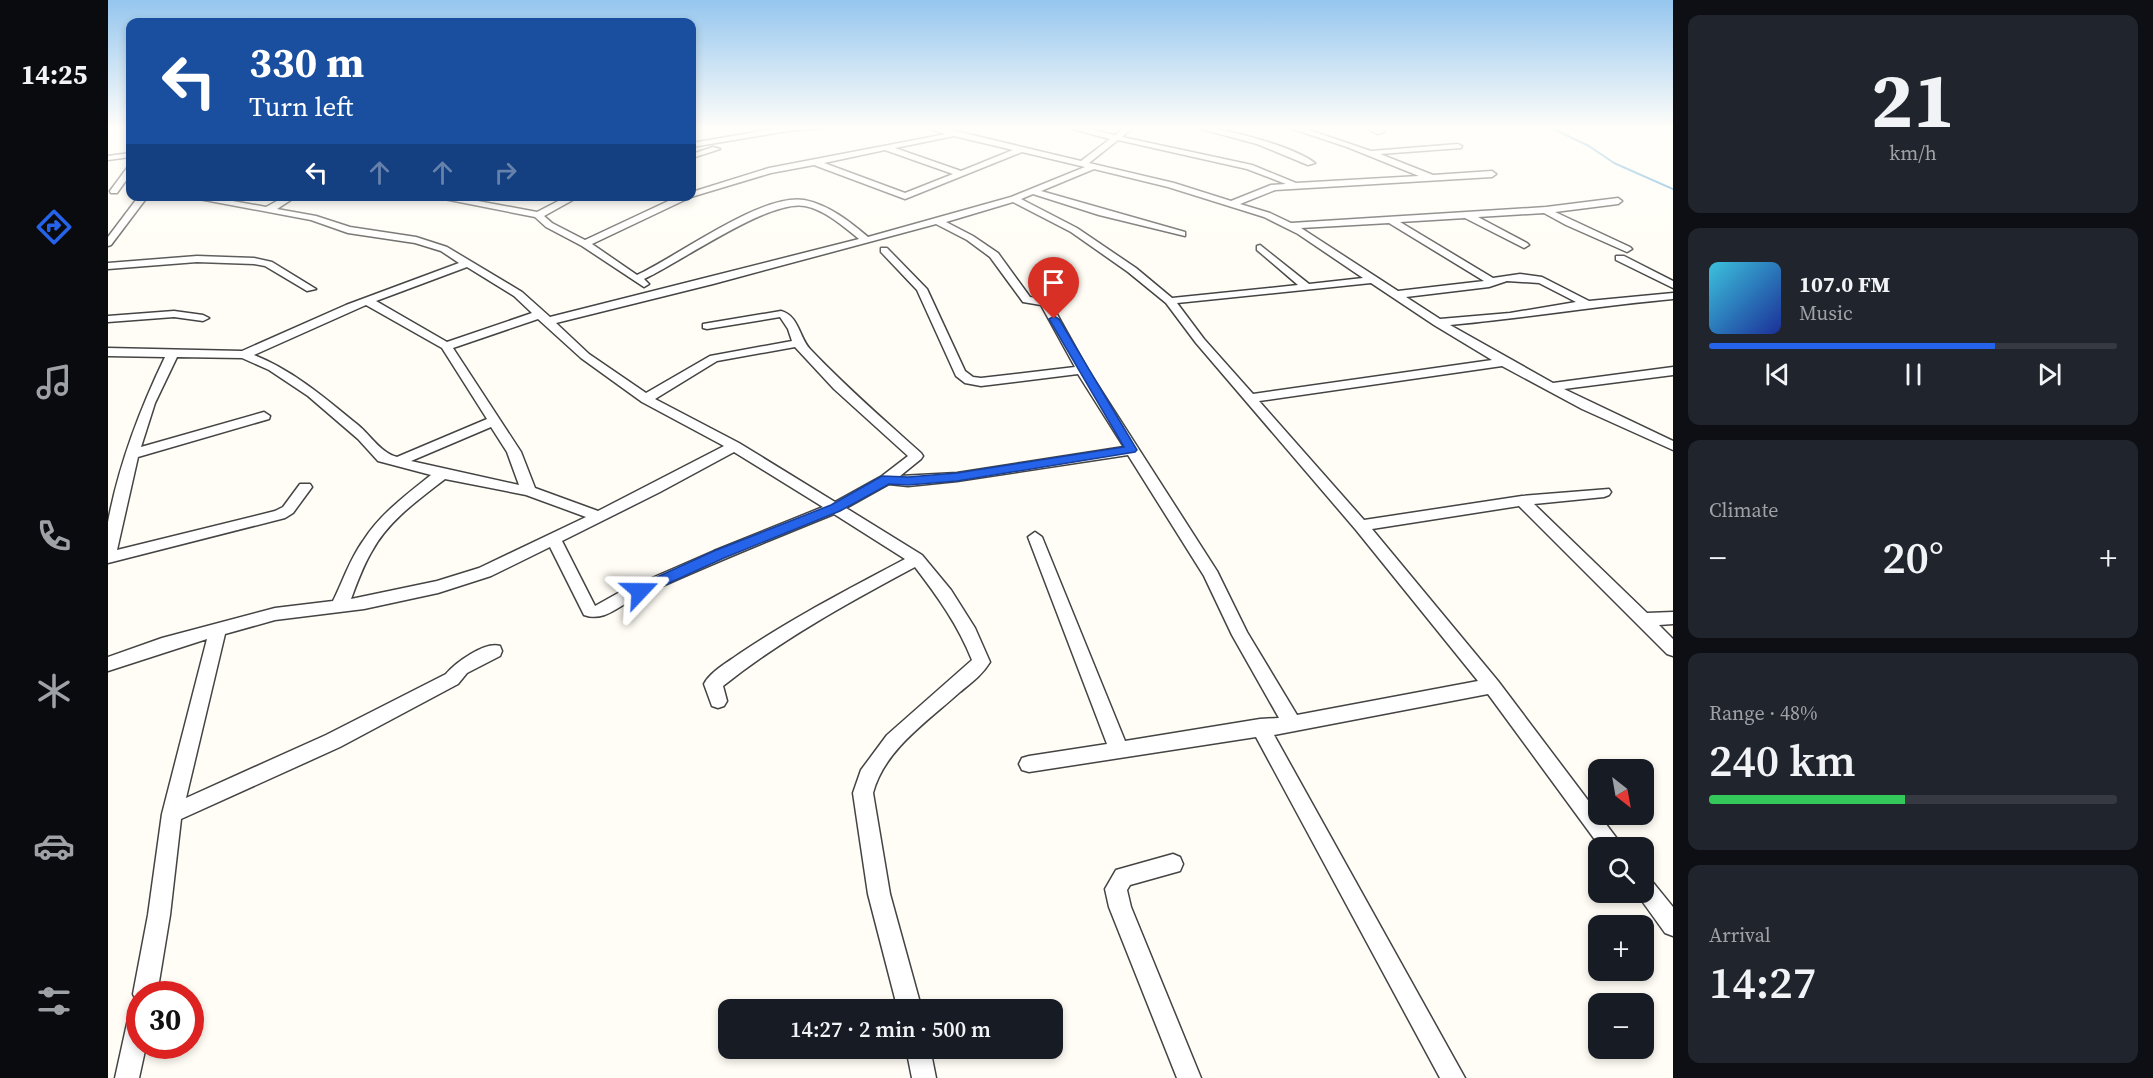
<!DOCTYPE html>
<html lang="en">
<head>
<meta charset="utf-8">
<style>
  body { margin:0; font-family:"Source Serif 4",serif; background:#20242c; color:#f1f3f6; height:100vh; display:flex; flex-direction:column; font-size:22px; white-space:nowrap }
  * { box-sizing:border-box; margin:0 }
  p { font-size:20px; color:#9ea1a6 }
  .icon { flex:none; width:33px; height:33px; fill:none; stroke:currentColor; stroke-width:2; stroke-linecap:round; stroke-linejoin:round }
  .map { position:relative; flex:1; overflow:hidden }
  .sheet { display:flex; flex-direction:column; gap:15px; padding:15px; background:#0d0f14; width:480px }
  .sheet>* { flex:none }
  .banner { position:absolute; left:18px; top:18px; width:570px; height:183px; border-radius:12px; box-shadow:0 3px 9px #0003; background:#1a4fa0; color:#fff; overflow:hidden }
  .needle { width:39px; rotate:149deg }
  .buttons { position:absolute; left:1480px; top:759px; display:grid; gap:12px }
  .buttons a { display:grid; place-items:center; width:66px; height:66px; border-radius:12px; background:#171b24; box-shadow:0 3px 9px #0003; font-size:30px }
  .speed { position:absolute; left:18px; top:981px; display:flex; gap:12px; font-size:30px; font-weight:700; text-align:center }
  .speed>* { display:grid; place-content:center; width:78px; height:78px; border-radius:50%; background:#171b24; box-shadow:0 3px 9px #0003; line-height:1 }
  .speed .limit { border:9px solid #d22; background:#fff; color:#111 }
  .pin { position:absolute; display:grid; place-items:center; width:51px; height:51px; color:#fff; margin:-62px -26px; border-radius:50% 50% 50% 0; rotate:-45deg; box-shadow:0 0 6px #0007 }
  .pin .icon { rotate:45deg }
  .me { position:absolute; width:66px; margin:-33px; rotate:67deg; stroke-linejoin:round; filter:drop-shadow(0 0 4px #0008) }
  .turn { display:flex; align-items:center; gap:21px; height:126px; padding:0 24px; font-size:27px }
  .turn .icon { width:78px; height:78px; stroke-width:2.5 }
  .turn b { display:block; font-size:42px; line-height:51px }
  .lanes { display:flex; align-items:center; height:57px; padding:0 24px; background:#0003; justify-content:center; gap:30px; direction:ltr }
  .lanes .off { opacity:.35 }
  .big { font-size:45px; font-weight:600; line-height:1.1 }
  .sheet .widget { flex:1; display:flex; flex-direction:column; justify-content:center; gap:9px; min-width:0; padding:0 21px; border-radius:12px; background:#20242c }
  .sheet .dial { align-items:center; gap:0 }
  .dial b { font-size:78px; line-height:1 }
  .song { display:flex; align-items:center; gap:18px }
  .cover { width:72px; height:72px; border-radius:9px; background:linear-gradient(135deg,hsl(190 70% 55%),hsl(230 70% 35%)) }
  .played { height:6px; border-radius:3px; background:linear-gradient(90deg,#2563eb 70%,#363941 70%) }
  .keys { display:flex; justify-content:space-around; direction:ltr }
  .heat { display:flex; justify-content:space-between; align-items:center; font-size:33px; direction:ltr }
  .charge { height:9px; border-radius:4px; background:linear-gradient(90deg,#34c759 48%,#363941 0) }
  .trip { position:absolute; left:610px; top:999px; width:345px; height:60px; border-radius:12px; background:#171b24; box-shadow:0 3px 9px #0003; font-weight:600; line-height:60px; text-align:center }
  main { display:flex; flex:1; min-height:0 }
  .dock { display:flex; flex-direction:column; width:108px; justify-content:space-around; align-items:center; background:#090b0e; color:#9ea1a6 }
  .dock .icon { width:42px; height:42px }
  .dock .current { color:#2563eb }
  .dock b { font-size:27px; color:#f1f3f6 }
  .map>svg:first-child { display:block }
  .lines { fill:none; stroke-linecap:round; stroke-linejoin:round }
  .stream { stroke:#3f96cf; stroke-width:2 }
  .minor-casing { stroke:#444; stroke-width:3 }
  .minor { fill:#fff; fill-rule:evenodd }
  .route { fill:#2563eb; stroke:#184099; stroke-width:1.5 }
</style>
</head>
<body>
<main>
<nav class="dock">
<b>14:25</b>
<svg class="icon current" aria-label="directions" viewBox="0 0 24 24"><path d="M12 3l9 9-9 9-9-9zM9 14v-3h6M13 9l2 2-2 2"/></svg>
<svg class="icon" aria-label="music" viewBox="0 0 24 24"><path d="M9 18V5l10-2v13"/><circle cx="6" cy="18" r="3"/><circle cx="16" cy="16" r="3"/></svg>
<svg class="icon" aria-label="phone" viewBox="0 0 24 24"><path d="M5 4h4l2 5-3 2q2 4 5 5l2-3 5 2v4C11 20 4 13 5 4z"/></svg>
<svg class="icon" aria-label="climate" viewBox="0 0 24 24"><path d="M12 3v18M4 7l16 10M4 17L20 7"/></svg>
<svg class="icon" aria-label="car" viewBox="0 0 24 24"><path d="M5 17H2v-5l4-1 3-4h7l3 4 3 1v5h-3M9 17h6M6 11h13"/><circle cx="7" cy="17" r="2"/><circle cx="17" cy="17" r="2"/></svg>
<svg class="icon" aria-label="filters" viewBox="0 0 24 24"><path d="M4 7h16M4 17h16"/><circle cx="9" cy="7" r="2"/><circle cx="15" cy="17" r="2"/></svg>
</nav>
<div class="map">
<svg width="1565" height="1078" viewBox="0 0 1565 1078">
  <rect width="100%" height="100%" fill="#fffdf5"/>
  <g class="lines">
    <path class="stream" d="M1441 127 1481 146 1506 163 1565 189"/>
    <g class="minor-casing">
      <g id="minor">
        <path d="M677 127H730L680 131 584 147V143Z"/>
        <path d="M816 127H831L973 161 1002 139 956 127H971L1007 135 1017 127H1026L1014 137 1144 165 1188 183 1311 176 1239 147 1179 127H1192L1263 151 1350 144 1354 146 1353 148 1272 154 1325 175 1384 171 1388 174 1384 177 1167 190 1132 204 1162 213 1183 223 1438 207 1510 198 1514 201 1510 204 1447 212 1522 247 1524 249 1519 252 1458 225 1436 213 1370 217 1419 243 1421 245 1416 248 1357 218 1292 222 1385 278 1412 274 1434 277 1481 301 1565 293V299C1490 306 1416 318 1342 325L1445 383 1565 367V375L1456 389 1565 441V450L1474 409 1394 366 1151 401 1256 520 1414 496 1501 489 1503 492 1501 495 1496 497 1426 504 1539 613 1565 612V624L1551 625 1565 639V656L1559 654 1411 506 1264 529 1390 681 1516 848H1493L1380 694 1166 735 1357 1078H1332L1148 737 921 772 914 770 911 764 914 758 921 756 999 744 920 537 927 532 934 537 1017 741 1152 719 1171 718 1124 635 1096 576 1020 455 849 481 800 486 781 484 738 508 814 555 843 590 867 628 882 662C875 674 863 683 852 692 820 721 776 750 765 793L782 894 814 1010H790L760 894 745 793 753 770 779 735 864 660C850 625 830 597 807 567 740 603 674 639 615 686L619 701 616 706 610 708 604 706 596 684C602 672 620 662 631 654 684 618 741 589 797 559L726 514C659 541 592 568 526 599 509 607 496 622 476 615L442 547 383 576 330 593 256 609 167 620 117 634 78 798 218 735 338 674C347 663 377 641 392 646L394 651 392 656 359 673 350 684 232 747 73 819 62 915 49 994H32V1003L29 1002 25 994 40 915 54 814 99 639 0 671V657L54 638 167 608 225 601C235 581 242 559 255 541 272 514 298 495 323 475L270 461 250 439 200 396 161 370 134 358 69 357 47 403 33 447 156 412 162 416 161 419 30 457 9 550 167 511 175 507 192 484H202L204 487 185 513 177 518 0 563C0 550 0 535 0 522 11 464 32 409 57 357L0 356V348L134 351 238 305 351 263 333 251 307 243 240 233 203 220 75 196H97L158 207 178 196H189L169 209 208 216 242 227 308 237 339 247 414 292 442 317 751 239C735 226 717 210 697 206 661 199 573 262 536 279L541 284 536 287 474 246 438 227 427 217 321 196H343L429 212 460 196H472L436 216 444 223 477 240 571 196H584V192L661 168 838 134ZM846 136 905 150 853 171 787 148ZM1010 140 1139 169 1178 184 1163 185 1123 201 1066 183 981 163ZM777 150 845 174 797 193 716 163ZM914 152 977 167 903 197 760 237C741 221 721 205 696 200 654 193 570 256 529 275L484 244 583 197 663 173 706 165 797 199ZM986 169 1060 187 1156 217 1190 234 1255 278 1201 284 1152 245 1149 246V250L1190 285 1064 298 1028 268 969 228 913 199 925 194 991 215 1077 236V232L933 191ZM905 202 963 232 1020 272 1058 303 1088 343 1248 530 1370 681 1189 715 1139 632 1109 571 980 370 941 300 922 297 890 253 865 236 838 222ZM1281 223 1376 281 1290 291 1193 228ZM828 224 859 240 882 257 915 302 933 305 967 367 873 378 865 377 857 371 819 289 779 248H773V252L809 290 848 376 857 383 873 386 970 374 1016 447 849 473 792 476 813 459 815 456 813 453C775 419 737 386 702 349 691 337 691 316 673 311L595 324V328L599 329 672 317 680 329 684 341 602 356 538 393 481 354 448 323 605 284ZM359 267 406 296 424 313 339 342 268 301ZM1399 281 1431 283 1468 302 1402 313 1332 319 1298 297 1381 287ZM1263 283 1326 325 1384 360 1145 394 1096 339 1069 303ZM258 305 334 348 379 419 289 457C273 453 263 436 250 425 217 398 186 371 146 355ZM430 319 473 358 534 402 616 446 490 511 427 488 413 452 345 348ZM687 347 726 389 800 456 774 476 727 502 631 443 547 399 609 361ZM383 427 399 452 411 485 303 461ZM626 452 715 507 606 551 512 592 487 606 454 541 552 492ZM337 479 418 495 478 517 371 568 329 581 243 599C249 583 255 566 264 551 280 521 310 500 337 479Z"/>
        <path d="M1086 127C1114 127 1185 146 1207 163L1200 165 1149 144Z"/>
        <path d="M1257 127H1268L1276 132 1269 134Z"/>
        <path d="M605 147 612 149 584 158V154Z"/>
        <path d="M22 153V157L0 160V156Z"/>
        <path d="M19 168H22V175L9 193H3L2 191Z"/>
        <path d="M31 196H40L3 245 0 246V237Z"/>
        <path d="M89 256 146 258 164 262 208 289 199 291 157 266 146 264 89 262 0 269V263Z"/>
        <path d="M1508 256H1516L1565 281V288L1508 260Z"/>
        <path d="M66 311 95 315 101 318 95 321 66 317 0 322V316Z"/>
        <path d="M1065 854 1072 857 1075 864 1072 871 1022 885 1019 890 1023 907 1093 1078H1069L1001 907 997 889 1008 870Z"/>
        <path d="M1536 877 1543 880 1565 907V936L1557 933 1529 894 1528 892H1536Z"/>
        <path d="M32 1007V1046H38L31 1078H7L20 1019 24 1011Z"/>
        <path d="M798 1048H822L828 1078H804Z"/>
      </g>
    </g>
    <use href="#minor" class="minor"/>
  </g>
  <linearGradient id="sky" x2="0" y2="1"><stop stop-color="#95c6ee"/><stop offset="0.46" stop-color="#fffefa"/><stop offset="1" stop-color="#fffefa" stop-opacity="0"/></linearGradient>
  <rect width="1565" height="278" fill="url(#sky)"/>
  <path class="route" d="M946 316 951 319 1029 450 1027 452 849 481 800 485 781 484 732 511 616 558 537 594H527L525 591 527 587 606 551 723 505 774 476 800 477 849 473 1016 447 941 319Z"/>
</svg>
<div class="buttons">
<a><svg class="needle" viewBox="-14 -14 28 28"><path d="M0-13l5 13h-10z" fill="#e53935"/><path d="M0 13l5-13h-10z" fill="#9ea1a6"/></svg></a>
<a><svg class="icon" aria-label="search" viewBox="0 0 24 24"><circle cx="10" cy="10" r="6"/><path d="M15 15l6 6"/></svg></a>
<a>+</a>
<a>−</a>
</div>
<div class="speed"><div class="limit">30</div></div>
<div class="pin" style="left:946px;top:319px;background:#d93025"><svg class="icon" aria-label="arrive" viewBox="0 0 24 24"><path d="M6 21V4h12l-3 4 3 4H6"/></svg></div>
<svg class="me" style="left:532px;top:591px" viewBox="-20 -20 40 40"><path d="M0-17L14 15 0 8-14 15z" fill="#2563eb" stroke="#fff" stroke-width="4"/></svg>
<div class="trip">14:27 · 2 min · 500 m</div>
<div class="banner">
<div class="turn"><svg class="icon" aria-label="left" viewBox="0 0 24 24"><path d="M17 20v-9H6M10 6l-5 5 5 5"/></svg><div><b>330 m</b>Turn left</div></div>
<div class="lanes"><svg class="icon" aria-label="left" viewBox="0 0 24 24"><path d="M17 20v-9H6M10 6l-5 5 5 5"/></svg><svg class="icon off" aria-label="ahead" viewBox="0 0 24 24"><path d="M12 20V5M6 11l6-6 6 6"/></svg><svg class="icon off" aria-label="ahead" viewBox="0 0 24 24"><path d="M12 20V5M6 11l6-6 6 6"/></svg><svg class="icon off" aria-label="right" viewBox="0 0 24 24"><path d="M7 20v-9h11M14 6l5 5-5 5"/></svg></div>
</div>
</div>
<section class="sheet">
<div class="widget dial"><b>21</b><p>km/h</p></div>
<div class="widget">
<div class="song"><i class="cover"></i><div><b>107.0 FM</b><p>Music</p></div></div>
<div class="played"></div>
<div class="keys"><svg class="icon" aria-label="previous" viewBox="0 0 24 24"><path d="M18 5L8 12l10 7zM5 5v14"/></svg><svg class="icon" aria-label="pause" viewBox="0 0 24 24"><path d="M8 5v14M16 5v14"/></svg><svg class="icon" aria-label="next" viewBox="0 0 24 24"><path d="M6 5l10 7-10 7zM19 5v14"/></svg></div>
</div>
<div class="widget"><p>Climate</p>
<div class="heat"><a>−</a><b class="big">20°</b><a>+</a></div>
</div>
<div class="widget"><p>Range · 48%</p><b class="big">240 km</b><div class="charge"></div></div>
<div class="widget"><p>Arrival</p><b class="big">14:27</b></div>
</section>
</main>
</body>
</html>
